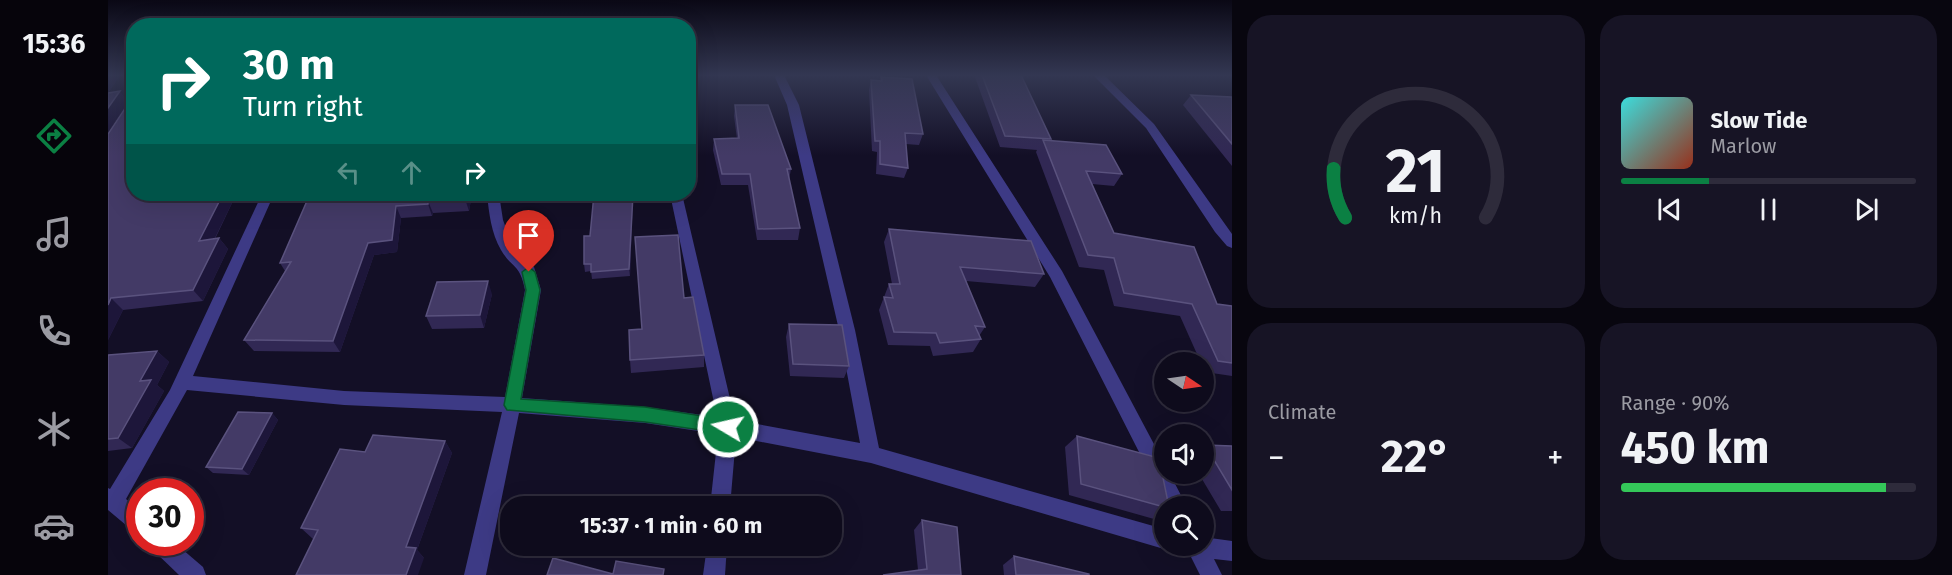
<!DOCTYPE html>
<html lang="en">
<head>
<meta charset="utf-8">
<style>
  body { margin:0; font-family:"Fira Sans",sans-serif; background:#171425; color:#f1f3f6; height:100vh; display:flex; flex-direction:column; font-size:22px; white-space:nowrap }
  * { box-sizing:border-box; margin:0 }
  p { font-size:20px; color:#9b9ba3 }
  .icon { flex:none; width:33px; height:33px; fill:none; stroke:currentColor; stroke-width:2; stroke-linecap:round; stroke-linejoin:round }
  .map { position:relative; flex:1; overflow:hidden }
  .drawer { display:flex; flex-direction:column; gap:15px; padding:15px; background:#08060f; width:720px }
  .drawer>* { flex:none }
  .top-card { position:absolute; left:18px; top:18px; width:570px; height:183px; border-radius:24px; box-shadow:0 6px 24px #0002,0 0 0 2px #2e2b3b; background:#00695c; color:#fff; overflow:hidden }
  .needle { width:39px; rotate:103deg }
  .controls { position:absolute; left:1046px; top:352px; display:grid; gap:12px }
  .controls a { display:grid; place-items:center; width:60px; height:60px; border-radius:50%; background:#0e0b1c; box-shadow:0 6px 24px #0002,0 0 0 2px #2e2b3b; font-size:30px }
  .speed { position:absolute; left:18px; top:478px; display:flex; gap:12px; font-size:30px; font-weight:700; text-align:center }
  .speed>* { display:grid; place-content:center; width:78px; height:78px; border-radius:50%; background:#0e0b1c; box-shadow:0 6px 24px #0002,0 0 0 2px #2e2b3b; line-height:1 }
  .speed .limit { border:9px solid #d22; background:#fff; color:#111 }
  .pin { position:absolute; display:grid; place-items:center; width:51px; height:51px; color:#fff; margin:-62px -26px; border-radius:50% 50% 50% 0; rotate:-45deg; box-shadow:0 0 6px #0007 }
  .pin .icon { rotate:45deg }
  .me { position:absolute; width:66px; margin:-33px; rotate:279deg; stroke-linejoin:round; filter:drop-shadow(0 0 4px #0008) }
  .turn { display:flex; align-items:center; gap:21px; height:126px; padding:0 18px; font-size:27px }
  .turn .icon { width:78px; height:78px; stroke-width:2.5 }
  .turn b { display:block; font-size:42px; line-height:51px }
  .lanes { display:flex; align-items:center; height:57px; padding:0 18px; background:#0003; justify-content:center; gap:30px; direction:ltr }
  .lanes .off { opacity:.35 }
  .big { font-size:45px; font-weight:700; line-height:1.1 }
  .drawer .tile { flex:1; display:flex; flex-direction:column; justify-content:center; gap:9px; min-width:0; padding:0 21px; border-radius:24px; background:#171425 }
  .drawer .dial { align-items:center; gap:0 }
  .dial svg { height:156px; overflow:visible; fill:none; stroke:#2e2b3b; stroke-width:7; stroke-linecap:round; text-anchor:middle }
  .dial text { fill:#f1f3f6; stroke:none }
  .song { display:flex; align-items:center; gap:18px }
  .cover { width:72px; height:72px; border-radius:9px; background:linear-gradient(135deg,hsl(180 70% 55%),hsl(10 70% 35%)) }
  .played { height:6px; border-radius:3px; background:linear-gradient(90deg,#0b8043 30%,#2e2b3b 30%) }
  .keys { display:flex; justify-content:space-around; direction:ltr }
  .heat { display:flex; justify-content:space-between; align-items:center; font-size:33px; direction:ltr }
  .charge { height:9px; border-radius:4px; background:linear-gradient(90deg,#34c759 90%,#2e2b3b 0) }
  .drawer .tiles { flex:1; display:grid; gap:15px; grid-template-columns:repeat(2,1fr) }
  .trip { position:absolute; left:392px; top:496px; width:342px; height:60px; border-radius:24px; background:#0e0b1c; box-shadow:0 6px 24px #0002,0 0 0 2px #2e2b3b; font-weight:700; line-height:60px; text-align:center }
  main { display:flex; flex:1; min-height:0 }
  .tabs { display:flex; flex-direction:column; width:108px; justify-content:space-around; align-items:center; background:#06040b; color:#9b9ba3 }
  .tabs .icon { width:42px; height:42px }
  .tabs .current { color:#0b8043 }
  .tabs b { font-size:27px; color:#f1f3f6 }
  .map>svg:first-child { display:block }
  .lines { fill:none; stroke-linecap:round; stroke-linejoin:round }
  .street { fill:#3d3a85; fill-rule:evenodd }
  .wall { fill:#312854 }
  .shaded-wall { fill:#1d163a }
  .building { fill:#433a66; stroke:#5a527e; stroke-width:1.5 }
  .route { fill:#0b8043; stroke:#07532c; stroke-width:1.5 }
</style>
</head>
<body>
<main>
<nav class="tabs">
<b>15:36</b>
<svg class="icon current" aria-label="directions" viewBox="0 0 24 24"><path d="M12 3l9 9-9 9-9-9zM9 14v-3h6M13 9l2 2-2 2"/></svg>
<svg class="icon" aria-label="music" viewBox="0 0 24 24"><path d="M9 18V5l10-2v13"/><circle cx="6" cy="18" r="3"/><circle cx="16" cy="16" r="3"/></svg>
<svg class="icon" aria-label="phone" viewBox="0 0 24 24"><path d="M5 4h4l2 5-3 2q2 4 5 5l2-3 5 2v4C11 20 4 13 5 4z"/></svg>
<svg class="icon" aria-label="climate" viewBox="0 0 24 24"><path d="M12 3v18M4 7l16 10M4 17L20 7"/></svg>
<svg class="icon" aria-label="car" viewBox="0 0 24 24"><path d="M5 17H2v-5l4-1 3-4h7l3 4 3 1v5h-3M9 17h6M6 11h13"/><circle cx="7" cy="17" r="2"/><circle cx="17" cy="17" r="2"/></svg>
</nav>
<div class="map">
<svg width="1124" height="575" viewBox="0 0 1124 575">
  <rect width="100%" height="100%" fill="#130f26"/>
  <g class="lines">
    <g class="street">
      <path d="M666 75H676L691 105 747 330 771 448 1056 529V546H1063L1056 549 763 463 628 437 622 507H602L610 434 537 423 411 413 378 575H356L394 412 236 405 79 390 18 499 32 511V534L25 531 0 510V488L2 489 62 390 154 194H166L85 376 236 391 397 397 417 290C412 263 404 269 393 250 383 233 381 213 379 194H391L395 220 405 247 426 267 433 290 414 398 537 407 609 417 562 194H574L627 420 752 443 731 330 679 105Z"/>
      <path d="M818 75H828L954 271 1056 463V474H1062L1079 507H1059L942 277Z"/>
      <path d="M985 75H996L1046 124 1124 234V248L1119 246 1107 232 1038 128Z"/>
      <path d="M1095 537 1124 541V561L1106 559 1114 575H1092L1083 557 1073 553 1070 546H1095Z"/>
      <path d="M42 543H67L95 567 98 575H71L45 550Z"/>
      <path d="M599 546H619L617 575H595Z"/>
    </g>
  </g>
  <g class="wall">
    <path d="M0 75H12L0 93 20 102 26 194 125 201 107 239 111 238 120 249 95 301 15 310 0 340 20 104V102L0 132Z"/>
    <path d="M868 75H913L943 139 942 140 1014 174 1006 186 984 184 1006 233 1109 304 1124 306V376L1097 372 1095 368V363H1093L1072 316 1006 306 996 270 971 267 928 152 929 150 892 147 867 77Z"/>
    <path d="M773 77 815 134 811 145 798 144 800 168 796 178 768 174 769 152 764 151 761 90 763 80 772 81Z"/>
    <path d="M1083 95 1124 97V166L1075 105Z"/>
    <path d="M627 105 683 169 681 180 692 228 690 240H649L640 185H613L605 150 606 139H629L626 116Z"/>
    <path d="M202 194H364L361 211 325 213 324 216 293 218 289 252 266 255 232 352 146 351 136 340 177 271 172 263Z"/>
    <path d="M525 194 522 276 484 279 483 271 477 272 476 264 482 236Z"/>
    <path d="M781 229 936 274 927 287 858 281 877 327 871 336 873 339 865 352 825 356 822 346 780 345 771 310 781 284H784L776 242Z"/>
    <path d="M384 294 376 328 324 329 318 316Z"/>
    <path d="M681 324 741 366 736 378 682 376 678 337Z"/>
    <path d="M534 329 596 355V367L523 373 522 360Z"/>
    <path d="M49 351 61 362 49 385 56 391 24 448 0 451V355Z"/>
    <path d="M164 413 170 420 141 475 105 473 98 467Z"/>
    <path d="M969 436 1056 507V512L1046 519 961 495 957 447Z"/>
    <path d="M337 441 344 453 309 550 316 558 205 539 193 528 257 452Z"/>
    <path d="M1097 445 1124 446V511H1113L1091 474H1095V447Z"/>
    <path d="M814 520 853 575 810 570 806 530Z"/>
    <path d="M906 556 981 575H896L895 565Z"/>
  </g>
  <g class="shaded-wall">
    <path d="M0 75H12L0 93Z"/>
    <path d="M12 91 20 102 0 132V108Z"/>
    <path d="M115 194H120L125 201 100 252 91 241Z"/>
    <path d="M358 194H364L361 211 357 199Z"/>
    <path d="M525 194V195L522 276 521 269Z"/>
    <path d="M320 201 325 213 324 216 320 204Z"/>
    <path d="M288 206 293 218 289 252 266 255 232 352 225 341 260 243Z"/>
    <path d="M111 238 120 249 95 301 85 290Z"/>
    <path d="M380 281 384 294 376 328 372 315Z"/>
    <path d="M3 298 15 310 0 340V305Z"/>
    <path d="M49 351 61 362 49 385 56 391 24 448 10 438 32 381Z"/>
    <path d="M164 413 170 420 141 475 134 469Z"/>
    <path d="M337 441 344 453 309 550 316 558 310 575H298V547Z"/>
  </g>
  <g class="building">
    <path d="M874 75H913L943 139 897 136Z"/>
    <path d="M773 77 804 79 815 134 797 133 800 168 772 164V141H767L763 80 774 81Z"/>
    <path d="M26 89V194H115L91 241 111 238 85 290 3 298 0 305V134L20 104V90Z"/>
    <path d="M12 91 0 108V93Z"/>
    <path d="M1083 95 1124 97V144Z"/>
    <path d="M627 105H660L683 169H679L692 228 650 229 642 174H614L606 139 631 138Z"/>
    <path d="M935 140 998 145 1014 174 978 171 1006 233 1086 247 1109 304 1124 306V363L1110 361 1084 304 1016 293 1006 258 980 255Z"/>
    <path d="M202 194H358L357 199 320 201V204L288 206 284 240 260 243 225 341 136 340 183 262 172 263Z"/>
    <path d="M486 194H525L521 269 483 272V264H476V236H482Z"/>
    <path d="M781 229 923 241 936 274 852 267 877 327 867 326 873 339 832 343 828 333 786 332 776 297 785 298 781 284H792Z"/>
    <path d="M570 235 576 298 585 297 596 355 522 360 521 330 534 329 527 237Z"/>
    <path d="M380 281 372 315 318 316 329 282Z"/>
    <path d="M681 324 734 325 741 366 685 364Z"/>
    <path d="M49 351 32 381 43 380 10 438 0 439V355Z"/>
    <path d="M130 412 164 413 134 469 98 467Z"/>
    <path d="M265 435 337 441 298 547 308 548 298 575H188L210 530 193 528 232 449 257 452Z"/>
    <path d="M969 436 1051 458 1061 507H1056L973 484Z"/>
    <path d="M1097 445 1124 446V490Z"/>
    <path d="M814 520 849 527 853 575H775L819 569Z"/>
    <path d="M906 556 981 574V575H908Z"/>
    <path d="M445 558 505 574 508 561 556 569 555 575H439Z"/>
  </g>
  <linearGradient id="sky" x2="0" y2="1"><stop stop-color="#0a0815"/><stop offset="0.48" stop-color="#333752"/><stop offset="1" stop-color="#333752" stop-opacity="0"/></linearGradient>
  <rect width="1124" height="156" fill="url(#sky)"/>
  <path class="route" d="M421 267 427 272 432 290 413 399 537 407 620 420 625 422 628 427 625 432 620 434 537 422 399 410 396 405 418 290 414 272Z"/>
</svg>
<div class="controls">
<a><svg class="needle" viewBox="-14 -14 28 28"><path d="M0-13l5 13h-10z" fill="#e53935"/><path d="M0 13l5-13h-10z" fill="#9b9ba3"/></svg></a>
<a><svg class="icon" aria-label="sound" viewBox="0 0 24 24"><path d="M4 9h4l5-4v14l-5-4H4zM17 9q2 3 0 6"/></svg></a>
<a><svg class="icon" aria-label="search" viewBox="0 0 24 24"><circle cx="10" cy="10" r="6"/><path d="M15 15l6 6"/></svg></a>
</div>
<div class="speed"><div class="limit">30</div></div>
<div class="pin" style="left:421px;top:272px;background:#d93025"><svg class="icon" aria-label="arrive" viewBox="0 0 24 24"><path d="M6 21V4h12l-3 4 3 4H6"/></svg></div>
<svg class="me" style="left:620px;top:427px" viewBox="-20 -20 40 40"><circle r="17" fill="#0b8043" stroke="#fff" stroke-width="3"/><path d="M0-11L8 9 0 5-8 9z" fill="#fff"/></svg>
<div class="trip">15:37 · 1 min · 60 m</div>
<div class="top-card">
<div class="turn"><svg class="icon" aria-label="right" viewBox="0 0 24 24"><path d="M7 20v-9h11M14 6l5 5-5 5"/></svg><div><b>30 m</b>Turn right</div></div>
<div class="lanes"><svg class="icon off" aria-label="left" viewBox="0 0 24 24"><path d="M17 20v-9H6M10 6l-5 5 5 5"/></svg><svg class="icon off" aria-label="ahead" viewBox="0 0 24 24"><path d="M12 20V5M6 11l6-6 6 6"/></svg><svg class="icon" aria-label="right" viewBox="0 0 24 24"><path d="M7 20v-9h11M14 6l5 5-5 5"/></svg></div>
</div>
</div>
<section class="drawer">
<div class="tiles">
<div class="tile dial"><svg viewBox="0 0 100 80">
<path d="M14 69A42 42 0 1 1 86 69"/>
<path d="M14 69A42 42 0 0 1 8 44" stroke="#0b8043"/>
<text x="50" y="56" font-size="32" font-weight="700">21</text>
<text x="50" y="72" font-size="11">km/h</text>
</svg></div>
<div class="tile">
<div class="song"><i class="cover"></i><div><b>Slow Tide</b><p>Marlow</p></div></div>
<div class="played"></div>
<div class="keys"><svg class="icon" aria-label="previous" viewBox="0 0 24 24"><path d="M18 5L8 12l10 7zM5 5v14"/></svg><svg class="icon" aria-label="pause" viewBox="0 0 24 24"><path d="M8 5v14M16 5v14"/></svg><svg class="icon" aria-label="next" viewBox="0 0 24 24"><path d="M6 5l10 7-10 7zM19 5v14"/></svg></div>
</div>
<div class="tile"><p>Climate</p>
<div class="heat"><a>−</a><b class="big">22°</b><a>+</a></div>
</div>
<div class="tile"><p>Range · 90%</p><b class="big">450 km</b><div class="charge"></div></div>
</div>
</section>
</main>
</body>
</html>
